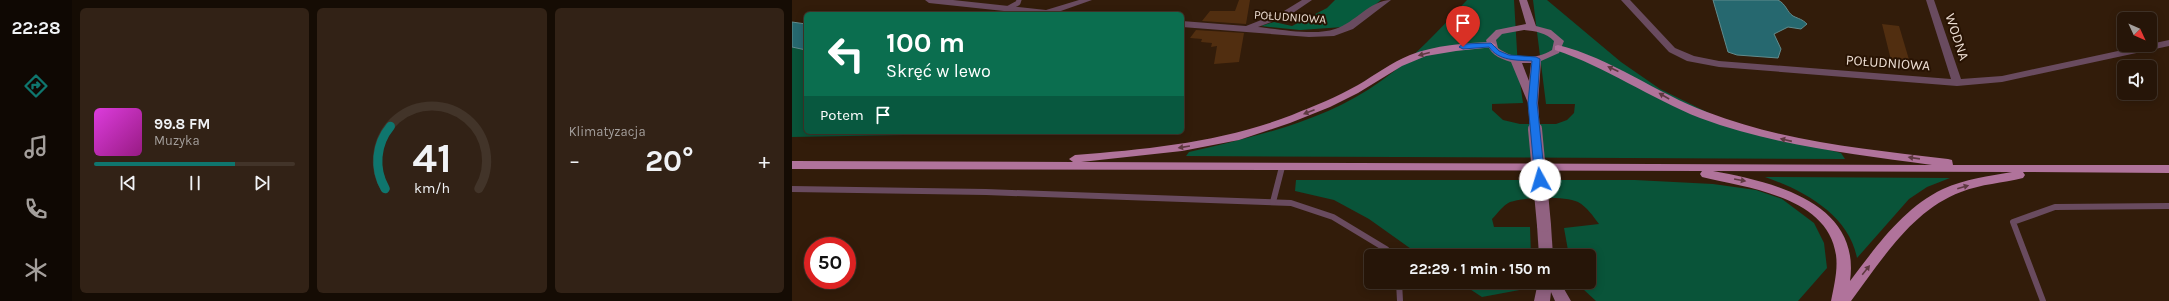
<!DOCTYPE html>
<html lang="pl">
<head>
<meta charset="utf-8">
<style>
  body { margin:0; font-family:Karla,sans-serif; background:#322216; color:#f1f3f6; height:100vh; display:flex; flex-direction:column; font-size:15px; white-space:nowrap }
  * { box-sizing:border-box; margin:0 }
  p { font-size:13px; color:#a49f9c }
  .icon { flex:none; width:22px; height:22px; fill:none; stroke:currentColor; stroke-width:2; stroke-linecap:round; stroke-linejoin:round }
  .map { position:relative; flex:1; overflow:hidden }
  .details { display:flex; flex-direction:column; gap:8px; padding:8px; background:#150c04; width:720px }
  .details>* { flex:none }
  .banner { position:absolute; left:12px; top:12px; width:380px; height:122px; border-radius:6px; box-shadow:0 2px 10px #0003,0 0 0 1px #423429; background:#0b6e4f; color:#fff; overflow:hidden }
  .needle { width:26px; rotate:134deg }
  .fabs { position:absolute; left:1325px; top:12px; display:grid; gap:8px }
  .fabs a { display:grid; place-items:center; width:40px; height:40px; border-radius:6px; background:#261508; box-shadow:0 2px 10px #0003,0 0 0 1px #423429; font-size:20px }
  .speed { position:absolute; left:12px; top:237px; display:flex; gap:8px; font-size:20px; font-weight:700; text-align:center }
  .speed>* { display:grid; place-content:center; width:52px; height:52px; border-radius:50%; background:#261508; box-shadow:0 2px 10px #0003,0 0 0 1px #423429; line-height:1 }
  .speed .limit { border:6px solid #d22; background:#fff; color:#111 }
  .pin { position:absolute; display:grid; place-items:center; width:34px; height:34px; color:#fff; margin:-41px -17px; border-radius:50% 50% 50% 0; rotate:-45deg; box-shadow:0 0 4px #0007 }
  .pin .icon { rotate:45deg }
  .me { position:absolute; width:44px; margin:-22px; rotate:354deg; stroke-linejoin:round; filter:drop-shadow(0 0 3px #0008) }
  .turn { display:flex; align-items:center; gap:14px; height:84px; padding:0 16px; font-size:18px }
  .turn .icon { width:52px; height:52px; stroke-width:2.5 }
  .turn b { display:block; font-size:28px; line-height:34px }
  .then { display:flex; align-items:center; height:38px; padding:0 16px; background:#0003; gap:8px; font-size:15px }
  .big { font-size:30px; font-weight:700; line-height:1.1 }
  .details .card { flex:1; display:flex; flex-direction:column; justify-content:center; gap:6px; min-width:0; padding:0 14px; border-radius:6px; background:#322216 }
  .details .dial { align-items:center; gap:0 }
  .dial svg { height:104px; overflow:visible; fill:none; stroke:#423429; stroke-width:7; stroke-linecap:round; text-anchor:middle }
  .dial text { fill:#f1f3f6; stroke:none }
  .song { display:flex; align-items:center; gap:12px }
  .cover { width:48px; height:48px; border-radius:6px; background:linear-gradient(135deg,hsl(300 70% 55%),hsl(310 70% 35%)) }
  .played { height:4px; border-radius:2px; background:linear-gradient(90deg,#0f766e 70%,#423429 70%) }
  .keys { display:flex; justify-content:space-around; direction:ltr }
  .heat { display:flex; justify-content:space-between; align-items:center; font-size:22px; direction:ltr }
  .details .tiles { flex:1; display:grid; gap:8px; grid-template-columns:repeat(3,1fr) }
  .trip { position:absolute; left:572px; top:249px; width:232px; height:40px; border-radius:6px; background:#261508; box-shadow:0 2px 10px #0003,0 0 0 1px #423429; font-weight:700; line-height:40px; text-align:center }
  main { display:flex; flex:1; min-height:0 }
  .tab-bar { display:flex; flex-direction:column; width:72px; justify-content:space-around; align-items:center; background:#0f0803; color:#a49f9c }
  .tab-bar .icon { width:28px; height:28px }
  .tab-bar .current { color:#0f766e }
  .tab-bar b { font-size:18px; color:#f1f3f6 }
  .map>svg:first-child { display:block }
  .green { fill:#095439 }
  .forest { fill:#065b3d }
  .water { fill:#26686f; stroke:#618b8d }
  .building { fill:#512e10 }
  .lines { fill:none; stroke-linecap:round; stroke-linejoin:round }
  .lane-far1 { stroke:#694b5f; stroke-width:5 }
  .lane { stroke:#694b5f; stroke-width:6 }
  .street { fill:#694b5f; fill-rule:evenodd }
  .secondary { fill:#916281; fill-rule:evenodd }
  .primary { fill:#b0739b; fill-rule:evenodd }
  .secondary-bridge-far1 { stroke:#916281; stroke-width:10 }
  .secondary-bridge { stroke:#916281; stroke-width:14 }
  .oneway { fill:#5e3940 }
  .route { fill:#1a73e8; stroke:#114b97 }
  .labels { text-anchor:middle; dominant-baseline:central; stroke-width:4; stroke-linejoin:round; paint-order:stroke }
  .far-street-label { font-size:12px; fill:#ecddd2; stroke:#281303 }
  .street-label { font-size:14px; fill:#ecddd2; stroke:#281303 }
</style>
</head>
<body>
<main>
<nav class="tab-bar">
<b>22:28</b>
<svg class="icon current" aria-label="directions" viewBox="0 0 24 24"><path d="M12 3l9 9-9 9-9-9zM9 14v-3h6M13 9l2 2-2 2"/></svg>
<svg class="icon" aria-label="music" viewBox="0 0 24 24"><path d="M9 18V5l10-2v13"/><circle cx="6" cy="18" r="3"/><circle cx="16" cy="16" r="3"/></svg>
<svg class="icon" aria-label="phone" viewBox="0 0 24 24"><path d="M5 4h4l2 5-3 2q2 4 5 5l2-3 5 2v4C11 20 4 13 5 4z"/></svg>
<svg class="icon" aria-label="climate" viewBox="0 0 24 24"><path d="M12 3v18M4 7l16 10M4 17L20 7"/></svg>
</nav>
<section class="details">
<div class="tiles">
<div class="card">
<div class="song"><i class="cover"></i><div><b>99.8 FM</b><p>Muzyka</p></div></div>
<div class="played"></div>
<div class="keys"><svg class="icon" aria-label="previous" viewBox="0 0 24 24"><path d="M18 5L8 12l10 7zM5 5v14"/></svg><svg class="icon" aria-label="pause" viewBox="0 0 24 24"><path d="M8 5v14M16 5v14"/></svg><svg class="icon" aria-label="next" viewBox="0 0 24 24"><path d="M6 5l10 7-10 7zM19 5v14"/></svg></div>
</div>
<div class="card dial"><svg viewBox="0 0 100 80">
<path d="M14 69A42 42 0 1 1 86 69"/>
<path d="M14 69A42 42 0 0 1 18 21" stroke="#0f766e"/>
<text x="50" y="56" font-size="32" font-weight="700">41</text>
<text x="50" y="72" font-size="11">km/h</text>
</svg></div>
<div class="card"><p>Klimatyzacja</p>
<div class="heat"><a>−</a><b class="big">20°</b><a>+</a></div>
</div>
</div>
</section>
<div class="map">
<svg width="1377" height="301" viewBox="0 0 1377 301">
  <rect width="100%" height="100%" fill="#321c0a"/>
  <g class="green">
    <path d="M675 0H722L726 68 731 103 700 104V110L711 120 728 124H764L775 120 782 113 783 104H754L741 0H755L829 62 868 89 925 117 1001 141 1049 153 1053 159 394 156 397 152C462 137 534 121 589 81 622 58 648 29 675 0Z"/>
    <path d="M0 47 14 50V132H114L113 135 0 137Z"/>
    <path d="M973 177 1158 178 1135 187 1117 199 1065 258C1057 215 1011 190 973 177Z"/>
    <path d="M504 180H843L921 184 964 190 990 199 1022 223 1032 243 1035 268 1006 301H804L791 289 788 282H797V256H777L772 228 807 224C801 216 795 207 786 202 772 196 732 197 718 202 711 205 705 214 700 219L702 227H738L739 256H629L577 219 542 200 503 191Z"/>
    <path d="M667 282H735L733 289 690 297Z"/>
  </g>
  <path class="forest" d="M543 0H589L568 17 551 27 508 30 469 26 482 22 500 26 535 8Z"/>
  <g class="water">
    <path d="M921 0H986C994 4 995 12 1001 16 1007 19 1010 19 1015 24L1009 29 996 27 982 34 989 49 986 58 945 55 936 52Z"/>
    <path d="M0 22 14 24V50L0 47Z"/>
  </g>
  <g class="building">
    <path d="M447 0H458L454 24 410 21 418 11H443Z"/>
    <path d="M1090 24 1107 26 1118 63 1099 60Z"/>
    <path d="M404 30 452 33 447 62 422 64 425 46 419 47 420 43 409 42 410 39 398 38Z"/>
  </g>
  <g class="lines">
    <path class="lane-far1" d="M215 9 226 3 227 0"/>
    <g class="lane">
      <path d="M0 189 194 192 499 203 541 217 594 249 600 256"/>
      <path d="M481 202 490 167"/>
      <path d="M607 282 608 301"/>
      <path d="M1251 301 1221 222 1263 207 1377 206"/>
    </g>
    <g class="street">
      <path d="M133 0H161L254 10 287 0H300L266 12 268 14H239L137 3Z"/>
      <path d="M510 0H520L498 15 466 27C487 29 523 36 543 29 563 23 578 0 599 0L561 29 542 36 517 37 390 27V21L454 26 492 11Z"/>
      <path d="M829 0H838L883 48 902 56 927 61 1159 79 1134 0H1142L1169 79 1210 76 1377 40V46L1210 82 1165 86 927 67 895 61 877 52Z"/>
    </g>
    <g class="secondary">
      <path d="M727 0H735L744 26 759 30 772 41 767 53 749 61 746 103 741 106 736 103 719 62C706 58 697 54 694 40L704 30 734 24ZM732 30C744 31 754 33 762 41L760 50C743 60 722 60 706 48L704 40 710 34ZM730 63H739L737 81Z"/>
      <path d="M752 220 757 222 759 225 761 256H747L745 225 747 222Z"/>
      <path d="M746 282H768L779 301H763L759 292 758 301H742Z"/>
    </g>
    <path class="primary" d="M699 42 704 45 702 47 664 51 634 56 610 66 566 93 538 107 498 123 447 140 390 151 289 162 1140 165C1061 154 984 146 908 118 858 98 814 67 763 50V46L766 45C819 58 864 93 915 112 993 142 1074 149 1156 159L1160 160 1161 165H1377V173L1231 172 1233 175 1231 178C1211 183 1189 184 1169 192 1120 210 1089 261 1059 301H1039C1042 286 1046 270 1044 255 1036 196 955 188 910 177L908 174 910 171 0 169V161L281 162 277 159 283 155C357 149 430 142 500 115 522 106 545 97 566 85 583 75 600 62 618 55 644 45 672 43 699 42ZM921 171 1220 172C1197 176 1173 179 1151 189 1111 208 1084 247 1058 281 1069 202 981 182 921 171Z"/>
    <path class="secondary-bridge-far1" d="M741 103 743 130"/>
    <path class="secondary-bridge" d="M743 129 752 225"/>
  </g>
  <defs><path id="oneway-solid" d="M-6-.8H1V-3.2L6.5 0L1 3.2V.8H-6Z"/></defs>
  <g class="oneway">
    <use href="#oneway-solid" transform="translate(632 54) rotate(165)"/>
    <use href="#oneway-solid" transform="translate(821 69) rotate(-155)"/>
    <use href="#oneway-solid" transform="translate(872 96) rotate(-150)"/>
    <use href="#oneway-solid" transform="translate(517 112) rotate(159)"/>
    <use href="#oneway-solid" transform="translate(994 140) rotate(-167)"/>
    <use href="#oneway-solid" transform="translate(392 147) rotate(171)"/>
    <use href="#oneway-solid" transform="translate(1122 158) rotate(-172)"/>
    <use href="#oneway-solid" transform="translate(948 180) rotate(10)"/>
    <use href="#oneway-solid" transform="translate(1171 187) rotate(-16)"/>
    <use href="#oneway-solid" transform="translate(1074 270) rotate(-51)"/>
  </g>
  <path class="route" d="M699 43 707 51 717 55 744 57 748 59 745 103 753 180 751 182H748L743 180 736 103 740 61C724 60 707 61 697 47L671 49 667 47 671 44Z"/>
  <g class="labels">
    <g class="far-street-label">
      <text transform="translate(498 17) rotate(4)">POŁUDNIOWA</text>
    </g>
    <g class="street-label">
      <text transform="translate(1165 37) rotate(72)">WODNA</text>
      <text transform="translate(1096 63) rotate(4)">POŁUDNIOWA</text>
    </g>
  </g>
</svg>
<div class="fabs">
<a><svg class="needle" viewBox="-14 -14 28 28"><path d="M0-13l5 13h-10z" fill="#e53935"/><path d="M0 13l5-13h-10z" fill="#a49f9c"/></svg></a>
<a><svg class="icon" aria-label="sound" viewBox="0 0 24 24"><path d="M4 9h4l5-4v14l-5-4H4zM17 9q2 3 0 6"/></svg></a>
</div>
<div class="speed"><div class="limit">50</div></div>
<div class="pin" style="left:671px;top:47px;background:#d93025"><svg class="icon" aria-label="arrive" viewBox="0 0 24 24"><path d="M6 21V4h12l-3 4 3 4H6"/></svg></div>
<svg class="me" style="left:748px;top:180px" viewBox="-20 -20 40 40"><circle r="19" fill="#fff"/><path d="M0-13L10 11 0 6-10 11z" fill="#1a73e8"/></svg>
<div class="trip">22:29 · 1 min · 150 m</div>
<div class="banner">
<div class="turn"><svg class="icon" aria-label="left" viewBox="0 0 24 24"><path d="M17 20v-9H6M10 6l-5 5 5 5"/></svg><div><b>100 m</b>Skręć w lewo</div></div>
<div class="then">Potem<svg class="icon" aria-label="arrive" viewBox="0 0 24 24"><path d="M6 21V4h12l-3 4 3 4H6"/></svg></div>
</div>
</div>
</main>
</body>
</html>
